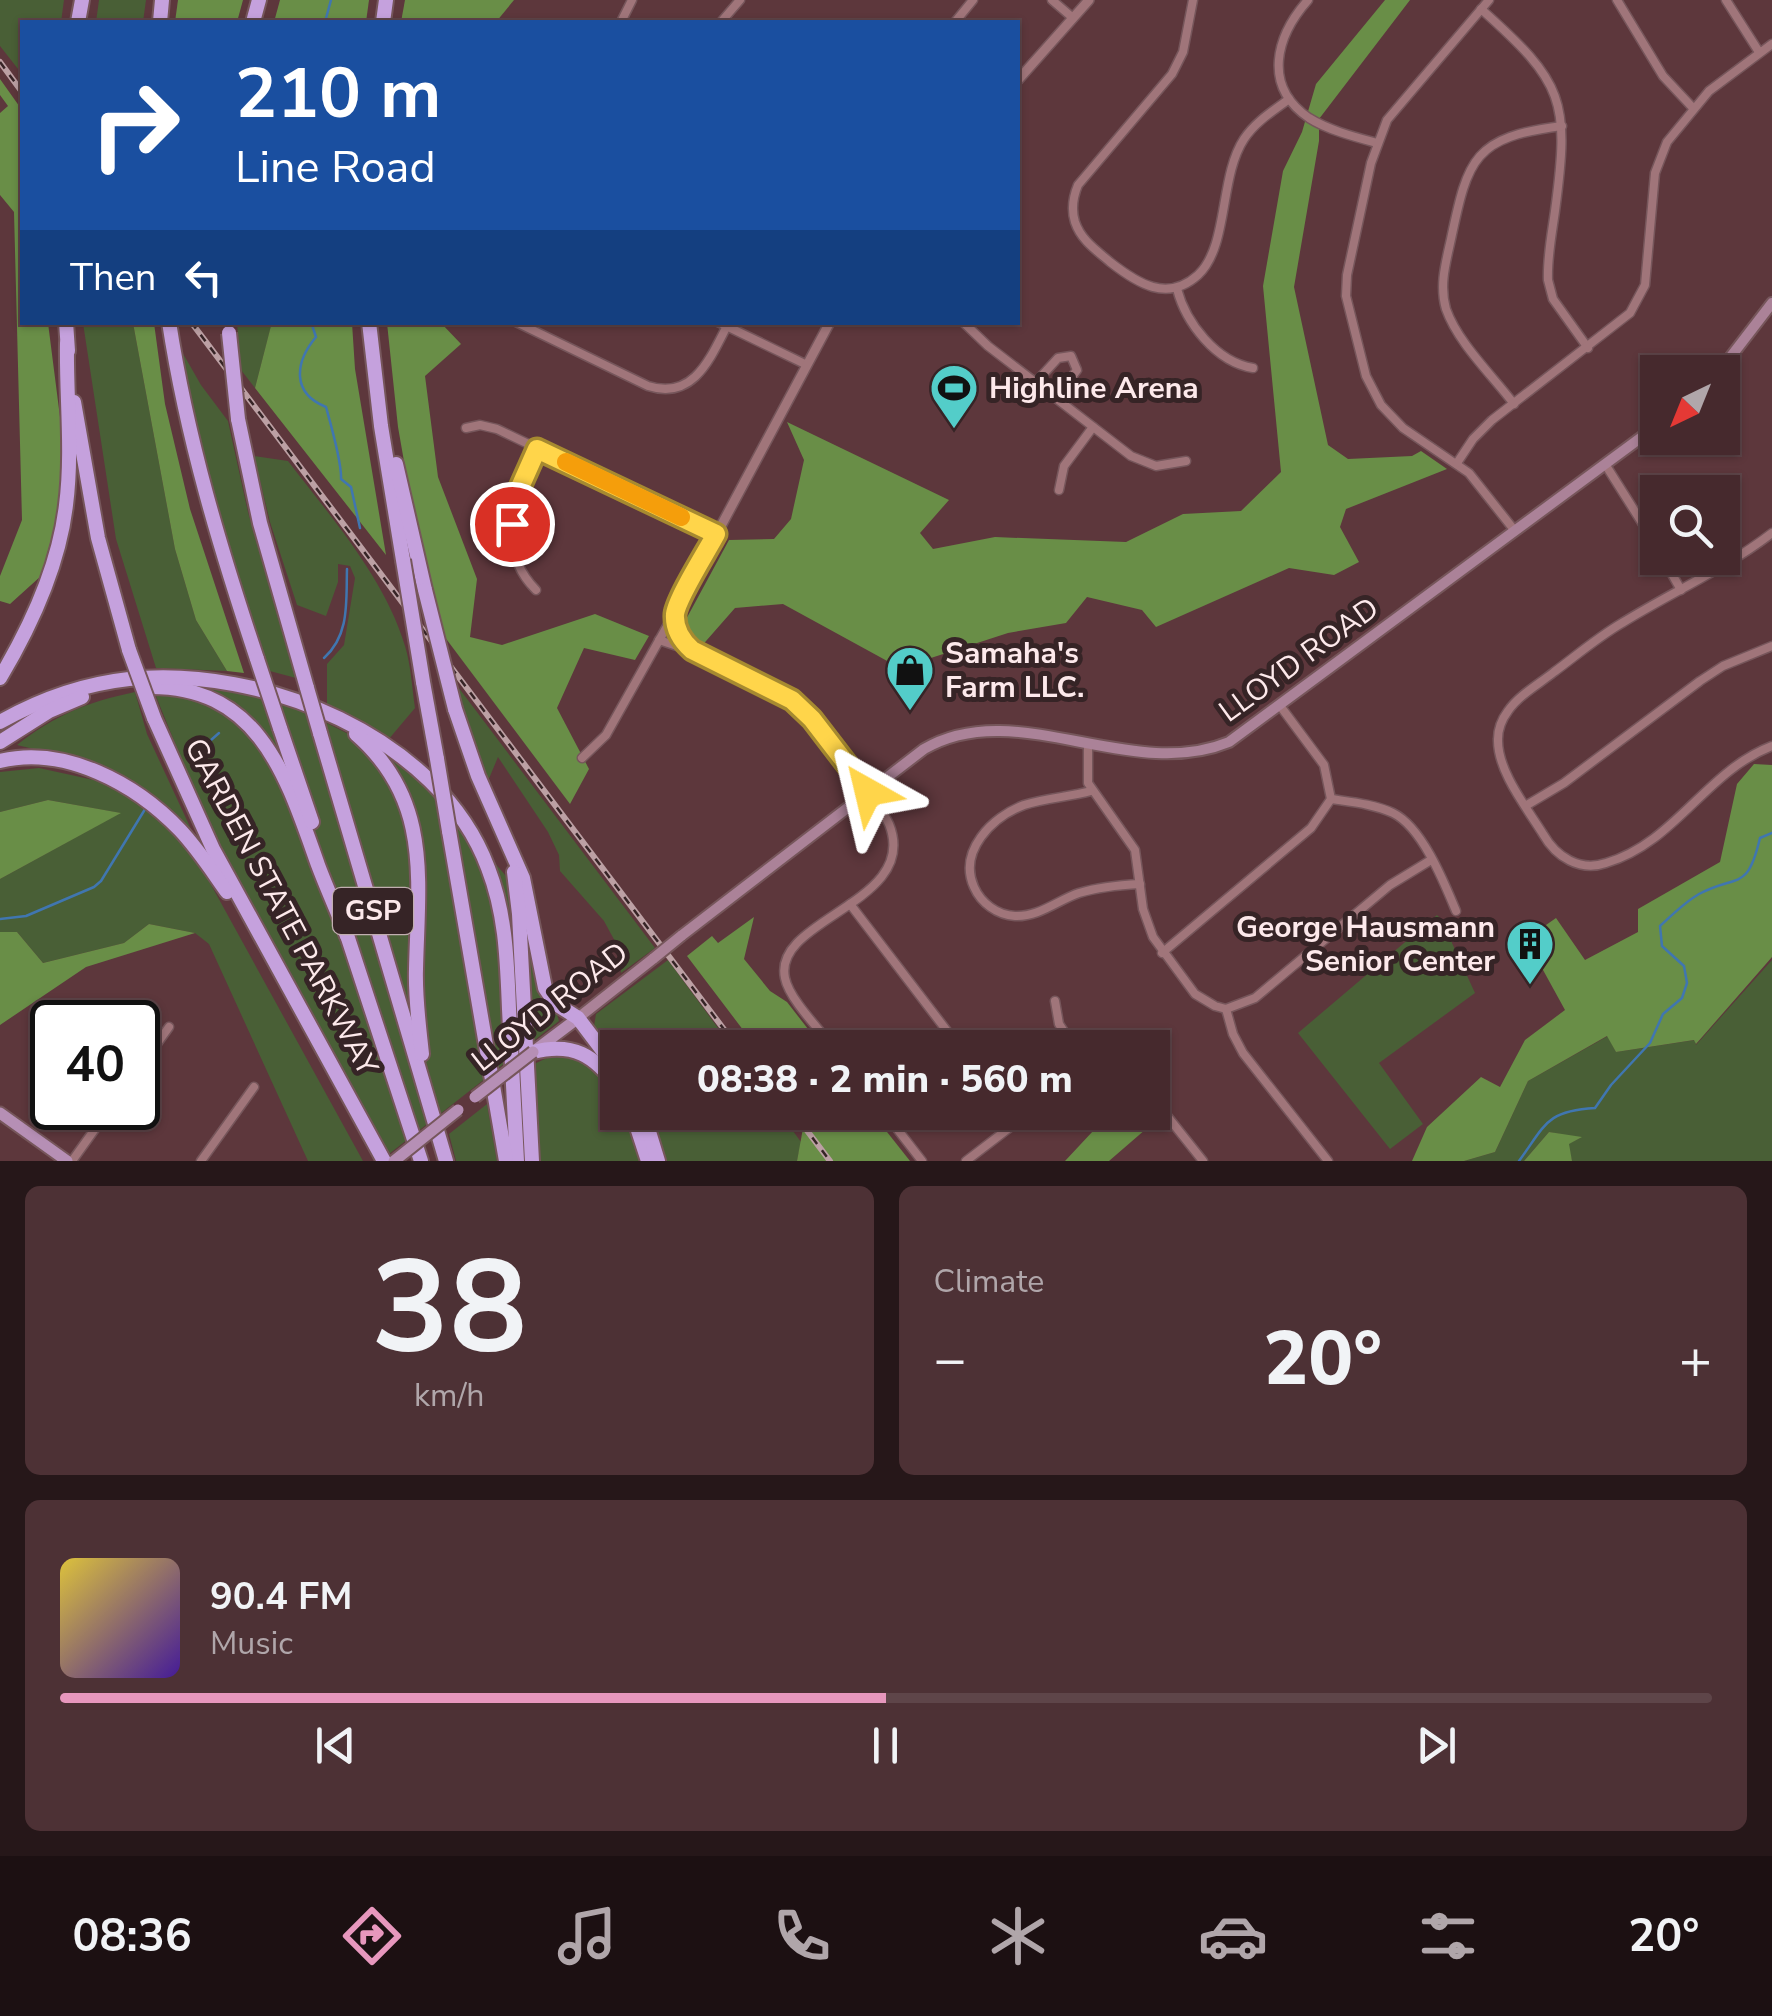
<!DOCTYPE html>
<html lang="en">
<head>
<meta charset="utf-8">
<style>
  body { margin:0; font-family:"Nunito Sans",sans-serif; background:#4d3135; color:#f1f3f6; height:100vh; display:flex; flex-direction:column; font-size:38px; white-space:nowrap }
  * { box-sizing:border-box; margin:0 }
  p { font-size:32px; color:#b0a6aa }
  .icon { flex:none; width:55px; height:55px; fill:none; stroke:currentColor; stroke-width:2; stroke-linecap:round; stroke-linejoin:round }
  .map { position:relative; height:1161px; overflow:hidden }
  .sheet { display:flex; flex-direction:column; gap:25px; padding:25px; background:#261719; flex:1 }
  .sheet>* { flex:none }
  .guide { position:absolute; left:20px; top:20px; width:1000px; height:305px; border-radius:0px; box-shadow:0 2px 8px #0004,0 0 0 2px #5e4549; background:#1a4fa0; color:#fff; overflow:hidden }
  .needle { width:65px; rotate:223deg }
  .tools { position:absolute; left:1640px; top:355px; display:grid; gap:20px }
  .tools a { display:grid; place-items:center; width:100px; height:100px; border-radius:0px; background:#46292d; box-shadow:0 2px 8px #0004,0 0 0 2px #5e4549; font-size:50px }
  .speed { position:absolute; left:30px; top:1000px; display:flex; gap:20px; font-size:50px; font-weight:700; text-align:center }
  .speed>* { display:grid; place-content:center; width:130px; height:130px; border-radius:50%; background:#46292d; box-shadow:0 2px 8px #0004,0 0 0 2px #5e4549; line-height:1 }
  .speed .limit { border:5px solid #111; border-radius:15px; background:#fff; color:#111 }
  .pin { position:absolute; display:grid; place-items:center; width:85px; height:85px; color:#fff; margin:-42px; border:5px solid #fff; border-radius:50%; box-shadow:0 2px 10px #0007 }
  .me { position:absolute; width:110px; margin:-55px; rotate:323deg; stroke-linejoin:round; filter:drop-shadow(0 0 8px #0008) }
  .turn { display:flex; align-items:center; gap:35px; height:210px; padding:0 50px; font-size:45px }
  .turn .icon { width:130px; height:130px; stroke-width:2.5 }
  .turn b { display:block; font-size:70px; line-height:85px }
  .then { display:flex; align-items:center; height:95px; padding:0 50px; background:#0003; gap:20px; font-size:38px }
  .big { font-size:75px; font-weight:800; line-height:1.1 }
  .sheet .widget { flex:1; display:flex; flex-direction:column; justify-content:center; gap:15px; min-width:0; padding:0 35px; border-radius:15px; background:#4d3135 }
  .sheet .dial { align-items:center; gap:0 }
  .dial b { font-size:130px; line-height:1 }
  .song { display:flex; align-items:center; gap:30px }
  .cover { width:120px; height:120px; border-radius:15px; background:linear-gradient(135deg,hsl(50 70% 55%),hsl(260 70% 35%)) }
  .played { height:10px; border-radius:5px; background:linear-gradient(90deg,#e797bd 50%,#5e4549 50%) }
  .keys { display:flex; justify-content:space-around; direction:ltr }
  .heat { display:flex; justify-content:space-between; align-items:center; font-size:55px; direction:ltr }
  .sheet .tiles { flex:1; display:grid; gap:25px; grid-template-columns:1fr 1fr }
  .widget:last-child { grid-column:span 2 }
  .trip { position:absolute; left:600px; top:1030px; width:570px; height:100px; border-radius:0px; background:#46292d; box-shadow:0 2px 8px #0004,0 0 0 2px #5e4549; font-weight:800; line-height:100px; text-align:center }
  .menu { display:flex; height:160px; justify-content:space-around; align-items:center; background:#1c1012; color:#b0a6aa }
  .menu .icon { width:70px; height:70px }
  .menu .on { color:#e797bd }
  .menu b { font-size:45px; color:#f1f3f6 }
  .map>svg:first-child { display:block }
  .green { fill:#495f36 }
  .forest { fill:#698e47 }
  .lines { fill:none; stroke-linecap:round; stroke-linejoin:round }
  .stream { stroke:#4076b0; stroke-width:2.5 }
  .minor-casing { stroke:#76565b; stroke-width:11 }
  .tertiary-casing { stroke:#76565b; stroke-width:12 }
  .secondary-casing { stroke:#76565b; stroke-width:14 }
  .primary-casing { stroke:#76565b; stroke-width:15 }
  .motorway-casing { stroke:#76565b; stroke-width:18 }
  .minor { stroke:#a0757a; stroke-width:8 }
  .tertiary { stroke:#a0757a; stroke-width:9 }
  .secondary { stroke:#ab8298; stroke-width:10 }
  .primary { stroke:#b68fb5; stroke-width:11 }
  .motorway { stroke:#c5a1dd; stroke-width:14 }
  .rail-casing { stroke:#bca0a4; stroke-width:6 }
  .rail { stroke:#362426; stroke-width:2.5; stroke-dasharray:8; stroke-linecap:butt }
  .secondary-bridge-casing { stroke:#76565b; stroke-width:14; stroke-linecap:butt }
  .primary-bridge-casing { stroke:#76565b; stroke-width:15; stroke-linecap:butt }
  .motorway-bridge-casing { stroke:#76565b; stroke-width:18; stroke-linecap:butt }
  .secondary-bridge { stroke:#ab8298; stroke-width:10 }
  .primary-bridge { stroke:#b68fb5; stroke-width:11 }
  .motorway-bridge { stroke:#c5a1dd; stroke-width:14 }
  .route-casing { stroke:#a68a30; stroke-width:25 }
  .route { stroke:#ffd54a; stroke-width:18 }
  .slow { stroke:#f59e0b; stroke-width:18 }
  .labels { text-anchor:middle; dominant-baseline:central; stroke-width:10; stroke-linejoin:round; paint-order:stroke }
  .shield { fill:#362426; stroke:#c1aeb0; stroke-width:2.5 }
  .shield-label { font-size:28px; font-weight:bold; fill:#fde9eb }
  .poi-label { font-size:30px; font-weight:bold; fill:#fde9eb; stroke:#362426; text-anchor:start }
  .street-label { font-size:30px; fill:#fde9eb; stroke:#362426 }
</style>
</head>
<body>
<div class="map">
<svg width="1772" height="1161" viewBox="0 0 1772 1161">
  <rect width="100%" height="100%" fill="#5d373c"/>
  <g class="green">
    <path d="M0 0H64L61 22H22V74L0 46Z"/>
    <path d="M99 0H146L143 22H96Z"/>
    <path d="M83 323H133L175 549 196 620 227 671 156 668 116 539Z"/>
    <path d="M237 323H272L255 388 241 370Z"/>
    <path d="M181 350 201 385 228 421 248 512 296 678 266 670 207 488Z"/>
    <path d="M254 456 288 461C330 516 385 578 405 646 411 665 412 688 415 708L388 740 327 710V664L344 645 355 578 350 566 338 564V582L326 616 297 605 270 522Z"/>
    <path d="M452 679 655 948 621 973 617 945 604 921 560 871 559 855 548 832 498 757 488 781 466 726Z"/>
    <path d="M175 682 258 697 299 709 394 757 429 787 506 876 527 912 559 1021 389 1154 211 832 153 689Z"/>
    <path d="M135 692 147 734 197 842 170 815 67 757 17 745C55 715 87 702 135 692Z"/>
    <path d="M39 768 103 782 140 800 193 852 363 1161H308L209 944 195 933 149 924 124 943 43 963 17 932H0V879L120 813 48 800 0 812V772Z"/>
    <path d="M1437 915 1449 927 1452 943 1475 993 1379 1063 1423 1124 1390 1149 1298 1033Z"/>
    <path d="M668 960 732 1047 618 1048 617 1056 594 1026 596 1014Z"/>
    <path d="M1772 960V1161H1572L1568 1144 1580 1138 1549 1132 1524 1161H1464L1495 1152 1528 1081 1608 1036 1616 1052 1695 1040 1696 1045Z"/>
    <path d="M560 1052C591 1056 617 1080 618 1112L625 1113 636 1132 640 1161H532L534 1064Z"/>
    <path d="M487 1104 497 1161H456L449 1134Z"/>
    <path d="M653 1113H780L801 1142 797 1161H665Z"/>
  </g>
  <g class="forest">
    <path d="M178 0H243L237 22H175Z"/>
    <path d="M280 0H369L366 22H274Z"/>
    <path d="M405 0H514L496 22H401Z"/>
    <path d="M1385 0H1410L1319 119V141L1294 287 1328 445 1348 459 1412 456 1421 451 1447 469 1346 509 1340 527 1359 562 1334 575 1289 568 1156 627 1142 610 1087 597 1066 623 1008 633 900 668 783 604 735 608 699 649 688 640 684 623 729 540 774 539 791 519 804 460 787 422 949 500 920 533 933 549 995 537 1126 542 1183 514 1241 511 1281 472 1263 286 1283 171 1302 132 1316 84Z"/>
    <path d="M0 79 22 110V322L48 323 66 464 61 504 41 576 10 604 0 601V576L22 520 14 212 0 195V113L8 106 0 95Z"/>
    <path d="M272 322 352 323 355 369 386 555 255 388Z"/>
    <path d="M133 323H154L165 404 190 509 244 673 227 671 196 620 175 549Z"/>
    <path d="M387 323H441L461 344 425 376 438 477 477 579 470 637 502 645 595 614 649 636 635 660 584 648 557 708 589 769 570 804 438 628 427 593 398 427Z"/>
    <path d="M1754 764 1772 765V957L1696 1044 1694 1040 1616 1052 1607 1036 1528 1081 1495 1152 1464 1161H1412L1427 1127 1481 1077 1500 1087 1525 1040 1565 1010 1526 939 1556 918 1585 960 1638 932V909L1720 862 1737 784Z"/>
    <path d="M48 800 121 813 0 879V812Z"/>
    <path d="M754 917 744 959 770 991 787 1002 822 1047H756L687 956 712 936 718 943Z"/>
    <path d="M149 924 195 933 86 967 0 1025V932H17L43 963 124 943Z"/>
    <path d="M806 1112 872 1113 910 1161H797Z"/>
    <path d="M1106 1113H1139L1146 1129 1109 1161H1065L1108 1115Z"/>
    <path d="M1549 1132 1582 1137 1569 1144 1572 1161H1524Z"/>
  </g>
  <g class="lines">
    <g class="stream">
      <path d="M325 22 331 0"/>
      <path d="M311 322 316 337C295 362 291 393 326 407 331 425 342 463 341 479L351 487 360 528"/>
      <path d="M324 658C350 635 346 601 347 569"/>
      <path d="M194 755 219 733"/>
      <path d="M0 919 26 916 94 887 101 881 147 806"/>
      <path d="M1519 1161C1546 1124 1546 1111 1595 1108L1611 1085 1650 1043 1663 1014 1682 998 1687 983 1684 966 1662 946 1660 926C1672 915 1685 902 1699 894 1738 873 1747 893 1760 838L1772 833"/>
    </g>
    <g class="minor-casing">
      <g id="minor">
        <path d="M1052 0 1073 18"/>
        <path d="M1193 0 1183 52 1172 74 1078 185C1073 197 1071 209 1075 222 1081 240 1096 250 1110 262 1137 283 1167 303 1198 275 1229 246 1219 177 1244 139 1255 122 1273 111 1289 99"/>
        <path d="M1308 0C1276 36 1262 86 1309 118 1328 130 1355 137 1377 143"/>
        <path d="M1489 0 1387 120 1371 163 1347 275 1346 296 1366 376 1381 405 1403 428 1469 473 1515 531"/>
        <path d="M1617 0 1663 76 1693 108"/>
        <path d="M1726 0 1759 52"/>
        <path d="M1481 9C1564 83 1570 100 1555 211 1552 233 1547 257 1548 280L1553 299 1588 348"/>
        <path d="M621 22 632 0"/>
        <path d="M721 22 740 0"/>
        <path d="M955 22 973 0"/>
        <path d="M1177 289C1186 323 1216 362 1253 368"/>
        <path d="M516 322 648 386C695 401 711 356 729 322"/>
        <path d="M718 322 807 365"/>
        <path d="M963 322 988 346 1131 456 1156 466 1186 461"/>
        <path d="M1036 382 1058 358 1071 356 1077 370 1056 398"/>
        <path d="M1514 404C1492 375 1458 343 1446 309 1439 285 1446 262 1451 239 1468 158 1474 137 1562 126"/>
        <path d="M466 428 480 425 497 429 716 534"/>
        <path d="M1457 463 1473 439 1492 420 1630 313 1645 285 1655 173 1667 142 1709 91 1772 44"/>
        <path d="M1605 464 1658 548"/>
        <path d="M1059 490 1064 466 1093 427"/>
        <path d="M1772 533C1725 569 1672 592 1622 623 1598 637 1577 655 1554 672 1539 684 1519 695 1508 711 1502 719 1498 729 1498 739 1497 771 1527 808 1543 834 1556 857 1580 872 1606 863 1675 843 1706 771 1772 746"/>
        <path d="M1663 558 1681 590"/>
        <path d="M536 590C494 548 516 495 537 449"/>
        <path d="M659 640 692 651"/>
        <path d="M1088 744V783L1135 850 1143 909 1153 937 1195 994 1215 1006 1226 1009 1255 998 1390 885 1431 860"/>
        <path d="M582 758 606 735 675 612"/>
        <path d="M1091 791C1069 797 1045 798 1024 805 992 817 958 851 974 887 981 903 997 915 1015 916 1039 917 1058 900 1079 893 1099 887 1120 885 1140 884"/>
        <path d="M1331 799C1351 802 1374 804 1393 813 1422 827 1444 882 1456 911"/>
        <path d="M1527 805 1564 783 1700 681 1723 666 1772 646"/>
        <path d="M850 904 960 1048"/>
        <path d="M1162 953 1311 828 1331 799 1324 765 1281 707"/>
        <path d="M1055 1001 1059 1024 1075 1048"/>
        <path d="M1226 1009 1233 1034 1243 1053 1328 1161"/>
        <path d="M834 1048C820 1030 789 999 785 978 772 918 921 903 889 824 884 813 875 802 868 792"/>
        <path d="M138 1070 169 1027"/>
        <path d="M1152 1097 1203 1161"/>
        <path d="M884 1112 922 1161"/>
        <path d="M72 1161 110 1108"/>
        <path d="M201 1161 254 1087"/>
        <path d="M966 1161 1030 1112"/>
      </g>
    </g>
    <g class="tertiary-casing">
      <g id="tertiary">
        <path d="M1018 80 1089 0"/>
        <path d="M830 322 675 612C677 628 679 639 692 651L792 700 811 719 868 792"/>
      </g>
    </g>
    <g class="secondary-casing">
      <g id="secondary">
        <path d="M1719 372 1772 303"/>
        <path d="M681 936 924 749C1016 695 1130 783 1229 742L1658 425"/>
        <path d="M578 1018 654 958"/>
      </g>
    </g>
    <g class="primary-casing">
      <g id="primary">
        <path d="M533 1052 578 1018"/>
        <path d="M0 1113 67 1161"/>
      </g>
    </g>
    <g class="motorway-casing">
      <g id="motorway">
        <path d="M78 22 82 0"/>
        <path d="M160 22 162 0"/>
        <path d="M253 22 259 0"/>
        <path d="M383 22 386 0"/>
        <path d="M66 322 68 351"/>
        <path d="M169 322C187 439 220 548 257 659"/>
        <path d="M369 322 381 426 403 560"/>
        <path d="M74 402 98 538 129 650"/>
        <path d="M238 419 260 523 307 688"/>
        <path d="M396 464 425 590"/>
        <path d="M0 678C31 626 59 565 66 505 73 452 66 396 67 343"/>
        <path d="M423 682 437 759"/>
        <path d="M148 687C260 685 287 778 318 865 327 889 338 913 347 936"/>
        <path d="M455 709 478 776 523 878 545 988 556 1004 578 1018 618 1071"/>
        <path d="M154 718 213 849 384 1161"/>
        <path d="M0 722C39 700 83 684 129 679 261 665 439 736 488 868 506 914 507 961 509 1009 512 1060 514 1111 517 1161"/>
        <path d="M280 728 312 822"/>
        <path d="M320 733 446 1161"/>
        <path d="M356 734C432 800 418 880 416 969 415 998 419 1025 422 1054"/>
        <path d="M0 742 49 711 82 697"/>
        <path d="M0 761C65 745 136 784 180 830 198 849 212 871 227 892"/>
        <path d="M449 831 506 1161"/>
        <path d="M514 872 519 914 532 1161"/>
        <path d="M345 929 421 1161"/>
        <path d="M533 1052C573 1042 595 1055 618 1088"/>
        <path d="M632 1112 648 1161"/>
        <path d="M643 1112 658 1161"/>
      </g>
    </g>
    <use href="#minor" class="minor"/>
    <use href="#tertiary" class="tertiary"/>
    <use href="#secondary" class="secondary"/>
    <use href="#primary" class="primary"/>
    <use href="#motorway" class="motorway"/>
    <g class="rail-casing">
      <g id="rail">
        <path d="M0 62 22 92"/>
        <path d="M191 322 738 1048"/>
        <path d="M793 1112 830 1161"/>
      </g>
    </g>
    <use href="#rail" class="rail"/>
    <g class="secondary-bridge-casing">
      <path id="secondary-bridge" d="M654 958 681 936"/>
    </g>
    <g class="primary-bridge-casing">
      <g id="primary-bridge">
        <path d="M475 1097 533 1052"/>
        <path d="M394 1161 458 1110"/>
      </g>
    </g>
    <g class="motorway-bridge-casing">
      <g id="motorway-bridge">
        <path d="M229 333 238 419"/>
        <path d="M403 560 423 682"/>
        <path d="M425 590 455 709"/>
        <path d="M129 650 154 718"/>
        <path d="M257 659 280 728"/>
        <path d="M307 688 320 733"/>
        <path d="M437 759 449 831"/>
      </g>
    </g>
    <use href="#secondary-bridge" class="secondary-bridge"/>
    <use href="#primary-bridge" class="primary-bridge"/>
    <use href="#motorway-bridge" class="motorway-bridge"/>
  </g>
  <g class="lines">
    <g class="route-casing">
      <path id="route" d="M512 524 517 494 537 449 716 534C707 551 677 598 675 614 674 629 682 641 692 650L792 700 812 719 868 792"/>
    </g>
    <use href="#route" class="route"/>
    <path class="slow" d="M566 462 681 517"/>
  </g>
  <defs>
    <g id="stadium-pin" transform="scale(2.5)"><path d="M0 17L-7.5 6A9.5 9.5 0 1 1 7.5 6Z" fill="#53cdc9" stroke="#362426"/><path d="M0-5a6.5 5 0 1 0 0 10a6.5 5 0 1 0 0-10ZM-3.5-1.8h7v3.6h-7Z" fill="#111"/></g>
    <g id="shop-pin" transform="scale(2.5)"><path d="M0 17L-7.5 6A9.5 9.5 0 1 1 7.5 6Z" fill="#53cdc9" stroke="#362426"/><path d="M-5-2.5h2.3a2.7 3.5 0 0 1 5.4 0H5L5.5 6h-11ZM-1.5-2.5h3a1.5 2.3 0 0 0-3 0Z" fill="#111"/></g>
    <g id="building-pin" transform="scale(2.5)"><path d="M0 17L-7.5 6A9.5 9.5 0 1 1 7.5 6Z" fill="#53cdc9" stroke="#362426"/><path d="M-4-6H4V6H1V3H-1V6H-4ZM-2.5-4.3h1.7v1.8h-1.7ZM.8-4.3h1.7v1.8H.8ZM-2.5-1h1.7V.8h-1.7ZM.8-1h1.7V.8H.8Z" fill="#111"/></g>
  </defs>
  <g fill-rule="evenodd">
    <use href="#stadium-pin" x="954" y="388"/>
    <use href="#shop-pin" x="910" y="670"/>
    <use href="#building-pin" x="1530" y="944"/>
  </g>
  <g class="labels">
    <rect class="shield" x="333" y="888" width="80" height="46" rx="8"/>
    <g class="shield-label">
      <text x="373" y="911">GSP</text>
    </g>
    <g class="poi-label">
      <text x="989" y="388">Highline Arena</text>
      <text x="945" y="653">Samaha's<tspan x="945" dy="34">Farm LLC.</tspan></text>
      <text x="1495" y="927" text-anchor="end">George Hausmann<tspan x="1495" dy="34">Senior Center</tspan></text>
    </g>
    <g class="street-label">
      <text transform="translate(1299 660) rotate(-36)">LLOYD ROAD</text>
      <text transform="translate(281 907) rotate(62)">GARDEN STATE PARKWAY</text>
      <text transform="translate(550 1007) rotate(-38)">LLOYD ROAD</text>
    </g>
  </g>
</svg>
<div class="tools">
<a><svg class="needle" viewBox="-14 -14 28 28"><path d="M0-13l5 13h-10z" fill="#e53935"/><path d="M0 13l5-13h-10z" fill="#b0a6aa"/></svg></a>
<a><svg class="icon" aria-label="search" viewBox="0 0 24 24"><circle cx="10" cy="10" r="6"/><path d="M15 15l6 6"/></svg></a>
</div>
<div class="speed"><div class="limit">40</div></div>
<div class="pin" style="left:512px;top:524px;background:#d93025"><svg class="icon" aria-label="arrive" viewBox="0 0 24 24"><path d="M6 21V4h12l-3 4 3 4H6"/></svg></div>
<svg class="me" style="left:868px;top:792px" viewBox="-20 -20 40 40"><path d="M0-17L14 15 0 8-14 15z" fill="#ffd54a" stroke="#fff" stroke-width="4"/></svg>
<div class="trip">08:38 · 2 min · 560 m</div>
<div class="guide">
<div class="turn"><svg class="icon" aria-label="right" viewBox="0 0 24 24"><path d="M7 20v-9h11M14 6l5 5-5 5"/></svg><div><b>210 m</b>Line Road</div></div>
<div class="then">Then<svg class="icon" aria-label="left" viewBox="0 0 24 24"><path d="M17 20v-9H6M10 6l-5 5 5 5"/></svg></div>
</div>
</div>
<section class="sheet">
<div class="tiles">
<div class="widget dial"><b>38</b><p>km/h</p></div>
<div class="widget"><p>Climate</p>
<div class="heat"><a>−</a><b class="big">20°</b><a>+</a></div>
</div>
<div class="widget">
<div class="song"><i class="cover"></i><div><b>90.4 FM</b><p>Music</p></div></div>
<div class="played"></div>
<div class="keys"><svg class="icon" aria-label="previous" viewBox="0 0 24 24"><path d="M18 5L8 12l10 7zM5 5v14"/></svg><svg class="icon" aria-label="pause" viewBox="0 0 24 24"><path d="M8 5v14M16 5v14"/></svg><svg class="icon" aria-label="next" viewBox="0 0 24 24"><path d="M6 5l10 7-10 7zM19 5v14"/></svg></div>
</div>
</div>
</section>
<nav class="menu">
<b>08:36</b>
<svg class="icon on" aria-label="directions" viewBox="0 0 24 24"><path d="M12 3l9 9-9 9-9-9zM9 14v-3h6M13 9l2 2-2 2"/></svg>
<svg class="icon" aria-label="music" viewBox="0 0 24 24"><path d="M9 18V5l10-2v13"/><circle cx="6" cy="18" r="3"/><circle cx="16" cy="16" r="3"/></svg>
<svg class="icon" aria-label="phone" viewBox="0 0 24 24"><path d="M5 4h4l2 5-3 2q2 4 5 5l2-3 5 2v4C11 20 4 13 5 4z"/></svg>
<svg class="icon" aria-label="climate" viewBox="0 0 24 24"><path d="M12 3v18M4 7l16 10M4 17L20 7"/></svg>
<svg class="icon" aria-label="car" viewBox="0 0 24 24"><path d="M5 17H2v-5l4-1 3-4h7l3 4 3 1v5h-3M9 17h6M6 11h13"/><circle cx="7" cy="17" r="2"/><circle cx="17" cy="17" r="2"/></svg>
<svg class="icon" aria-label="filters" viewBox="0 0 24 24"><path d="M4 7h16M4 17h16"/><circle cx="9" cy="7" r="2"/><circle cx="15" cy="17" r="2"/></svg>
<b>20°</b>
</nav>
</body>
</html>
